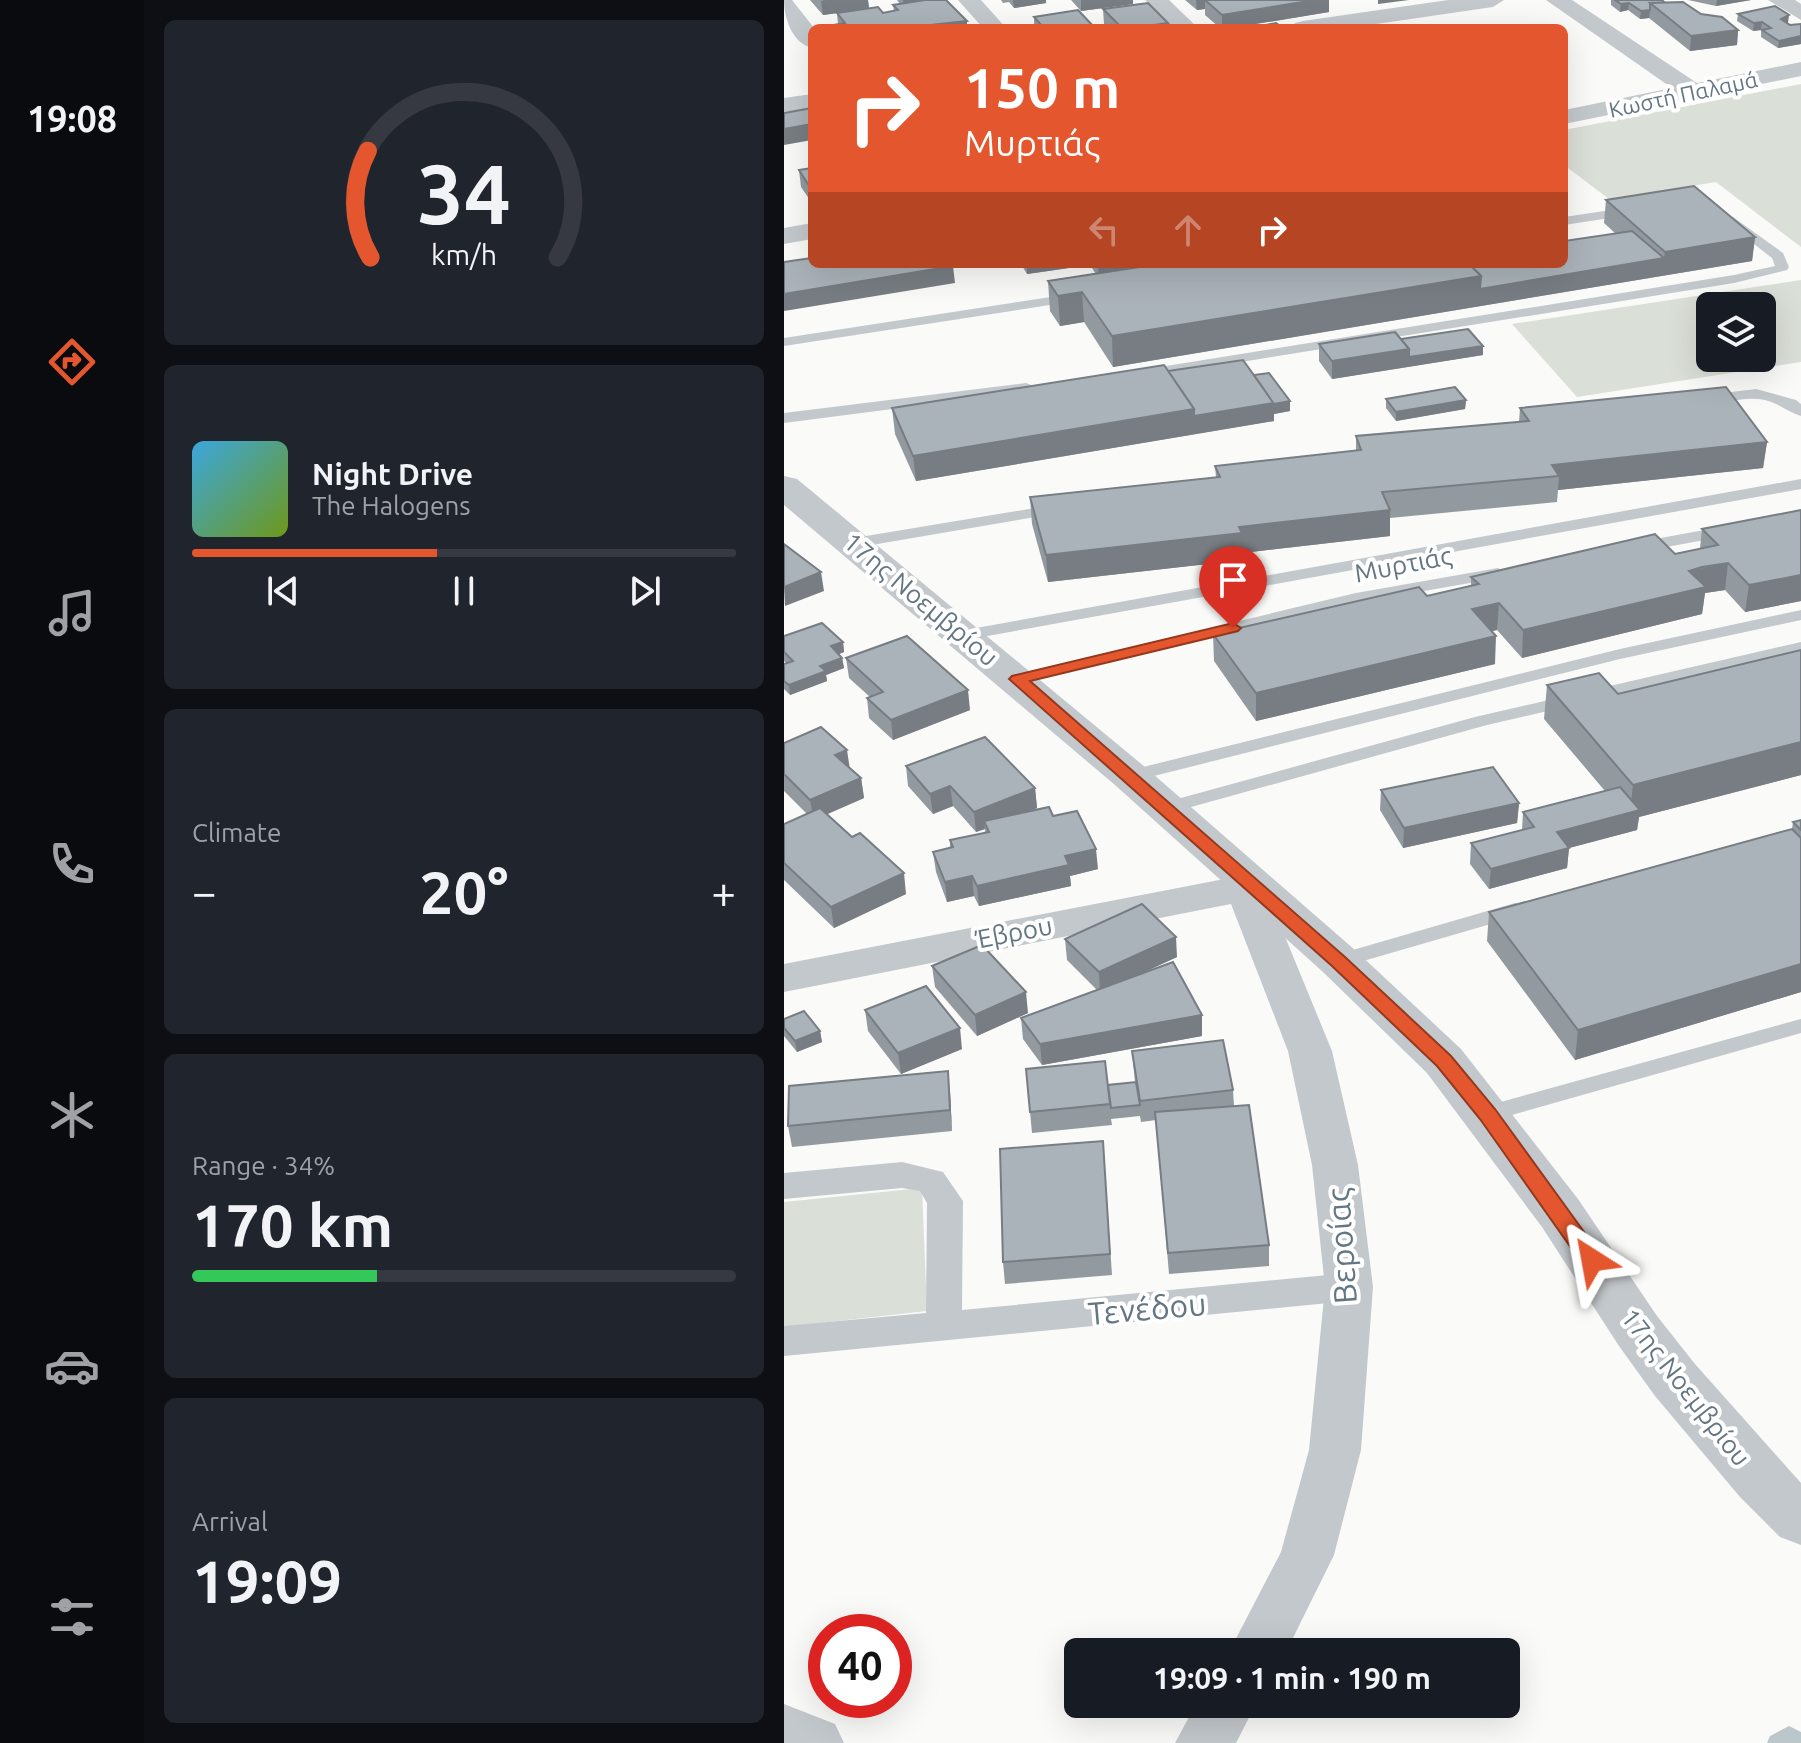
<!DOCTYPE html>
<html lang="en">
<head>
<meta charset="utf-8">
<style>
  body { margin:0; font-family:Ubuntu,sans-serif; background:#20242c; color:#f1f3f6; height:100vh; display:flex; flex-direction:column; font-size:30px; white-space:nowrap }
  * { box-sizing:border-box; margin:0 }
  p { font-size:26px; color:#9ea1a6 }
  .icon { flex:none; width:44px; height:44px; fill:none; stroke:currentColor; stroke-width:2; stroke-linecap:round; stroke-linejoin:round }
  .map { position:relative; flex:1; overflow:hidden }
  .side { display:flex; flex-direction:column; gap:20px; padding:20px; background:#0d0f14; width:640px }
  .side>* { flex:none }
  .banner { position:absolute; left:24px; top:24px; width:760px; height:244px; border-radius:12px; box-shadow:0 8px 32px #0002; background:#e4572e; color:#fff; overflow:hidden }
  .buttons { position:absolute; left:912px; top:292px; display:grid; gap:16px }
  .buttons a { display:grid; place-items:center; width:80px; height:80px; border-radius:12px; background:#171b24; box-shadow:0 8px 32px #0002; font-size:40px }
  .speed { position:absolute; left:24px; top:1614px; display:flex; gap:16px; font-size:40px; font-weight:700; text-align:center }
  .speed>* { display:grid; place-content:center; width:104px; height:104px; border-radius:50%; background:#171b24; box-shadow:0 8px 32px #0002; line-height:1 }
  .speed .limit { border:12px solid #d22; background:#fff; color:#111 }
  .pin { position:absolute; display:grid; place-items:center; width:68px; height:68px; color:#fff; margin:-82px -34px; border-radius:50% 50% 50% 0; rotate:-45deg; box-shadow:0 0 8px #0007 }
  .pin .icon { rotate:45deg }
  .me { position:absolute; width:88px; margin:-44px; rotate:326deg; stroke-linejoin:round; filter:drop-shadow(0 0 6px #0008) }
  .turn { display:flex; align-items:center; gap:28px; height:168px; padding:0 24px; font-size:36px }
  .turn .icon { width:104px; height:104px; stroke-width:2.5 }
  .turn b { display:block; font-size:56px; line-height:68px }
  .lanes { display:flex; align-items:center; height:76px; padding:0 24px; background:#0003; justify-content:center; gap:40px; direction:ltr }
  .lanes .off { opacity:.35 }
  .big { font-size:60px; font-weight:600; line-height:1.1 }
  .side .widget { flex:1; display:flex; flex-direction:column; justify-content:center; gap:12px; min-width:0; padding:0 28px; border-radius:12px; background:#20242c }
  .side .dial { align-items:center; gap:0 }
  .dial svg { height:208px; overflow:visible; fill:none; stroke:#363941; stroke-width:7; stroke-linecap:round; text-anchor:middle }
  .dial text { fill:#f1f3f6; stroke:none }
  .song { display:flex; align-items:center; gap:24px }
  .cover { width:96px; height:96px; border-radius:12px; background:linear-gradient(135deg,hsl(200 70% 55%),hsl(80 70% 35%)) }
  .played { height:8px; border-radius:4px; background:linear-gradient(90deg,#e4572e 45%,#363941 45%) }
  .keys { display:flex; justify-content:space-around; direction:ltr }
  .heat { display:flex; justify-content:space-between; align-items:center; font-size:44px; direction:ltr }
  .charge { height:12px; border-radius:6px; background:linear-gradient(90deg,#34c759 34%,#363941 0) }
  .trip { position:absolute; left:280px; top:1638px; width:456px; height:80px; border-radius:12px; background:#171b24; box-shadow:0 8px 32px #0002; font-weight:600; line-height:80px; text-align:center }
  main { display:flex; flex:1; min-height:0 }
  .tab-bar { display:flex; flex-direction:column; width:144px; justify-content:space-around; align-items:center; background:#090b0e; color:#9ea1a6 }
  .tab-bar .icon { width:56px; height:56px }
  .tab-bar .current { color:#e4572e }
  .tab-bar b { font-size:36px; color:#f1f3f6 }
  .map>svg:first-child { display:block }
  .green { fill:#dadfd7; fill-rule:evenodd }
  .lines { fill:none; stroke-linecap:round; stroke-linejoin:round }
  .stream { fill:#bbc7cb; fill-rule:evenodd }
  .service { fill:#c3c8cc; fill-rule:evenodd }
  .pedestrian { fill:#c3c8cc; fill-rule:evenodd }
  .minor { fill:#c3c8cc; fill-rule:evenodd }
  .tertiary { fill:#c3c8cc; fill-rule:evenodd }
  .wall { fill:#929a9f }
  .shaded-wall { fill:#777d82 }
  .building { fill:#aab3b9; stroke:#777d82; stroke-width:2 }
  .route { fill:#e4572e; stroke:#94391e; stroke-width:2 }
  .labels { text-anchor:middle; dominant-baseline:central; stroke-width:8; stroke-linejoin:round; paint-order:stroke }
  .far-street-label { font-size:22px; fill:#657683; stroke:#fff }
  .street-label { font-size:26px; fill:#657683; stroke:#fff }
  .near-street-label { font-size:32px; fill:#657683; stroke:#fff }
</style>
</head>
<body>
<main>
<nav class="tab-bar">
<b>19:08</b>
<svg class="icon current" aria-label="directions" viewBox="0 0 24 24"><path d="M12 3l9 9-9 9-9-9zM9 14v-3h6M13 9l2 2-2 2"/></svg>
<svg class="icon" aria-label="music" viewBox="0 0 24 24"><path d="M9 18V5l10-2v13"/><circle cx="6" cy="18" r="3"/><circle cx="16" cy="16" r="3"/></svg>
<svg class="icon" aria-label="phone" viewBox="0 0 24 24"><path d="M5 4h4l2 5-3 2q2 4 5 5l2-3 5 2v4C11 20 4 13 5 4z"/></svg>
<svg class="icon" aria-label="climate" viewBox="0 0 24 24"><path d="M12 3v18M4 7l16 10M4 17L20 7"/></svg>
<svg class="icon" aria-label="car" viewBox="0 0 24 24"><path d="M5 17H2v-5l4-1 3-4h7l3 4 3 1v5h-3M9 17h6M6 11h13"/><circle cx="7" cy="17" r="2"/><circle cx="17" cy="17" r="2"/></svg>
<svg class="icon" aria-label="filters" viewBox="0 0 24 24"><path d="M4 7h16M4 17h16"/><circle cx="9" cy="7" r="2"/><circle cx="15" cy="17" r="2"/></svg>
</nav>
<section class="side">
<div class="widget dial"><svg viewBox="0 0 100 80">
<path d="M14 69A42 42 0 1 1 86 69"/>
<path d="M14 69A42 42 0 0 1 13 28" stroke="#e4572e"/>
<text x="50" y="56" font-size="32" font-weight="700">34</text>
<text x="50" y="72" font-size="11">km/h</text>
</svg></div>
<div class="widget">
<div class="song"><i class="cover"></i><div><b>Night Drive</b><p>The Halogens</p></div></div>
<div class="played"></div>
<div class="keys"><svg class="icon" aria-label="previous" viewBox="0 0 24 24"><path d="M18 5L8 12l10 7zM5 5v14"/></svg><svg class="icon" aria-label="pause" viewBox="0 0 24 24"><path d="M8 5v14M16 5v14"/></svg><svg class="icon" aria-label="next" viewBox="0 0 24 24"><path d="M6 5l10 7-10 7zM19 5v14"/></svg></div>
</div>
<div class="widget"><p>Climate</p>
<div class="heat"><a>−</a><b class="big">20°</b><a>+</a></div>
</div>
<div class="widget"><p>Range · 34%</p><b class="big">170 km</b><div class="charge"></div></div>
<div class="widget"><p>Arrival</p><b class="big">19:09</b></div>
</section>
<div class="map">
<svg width="1017" height="1743" viewBox="0 0 1017 1743">
  <rect width="100%" height="100%" fill="#fafaf8"/>
  <g class="green">
    <path d="M1017 84V247L932 182 825 199 780 165V130Z"/>
    <path d="M1017 280V362L793 397 728 324ZM978 306V358H926V306Z"/>
    <path d="M138 1188 143 1311 0 1327V1202Z"/>
  </g>
  <g class="lines">
    <path class="stream" d="M1005 1726 1017 1732V1743H983L986 1736Z"/>
    <g class="service">
      <path d="M847 207 854 211 852 214 780 225V217Z"/>
      <path d="M949 217 999 253 1005 267 1003 270 950 283 357 378 350 374 357 370 950 275 991 266 988 258 944 224V218Z"/>
      <path d="M293 293 300 297 298 300 0 346V338Z"/>
      <path d="M242 383 247 385V391L0 423V413Z"/>
      <path d="M972 389 1012 400 1017 404V416C996 409 990 397 963 399 949 399 925 409 914 400L922 395Z"/>
      <path d="M1017 479V489L181 640 172 635 181 630Z"/>
      <path d="M275 504 281 506V512L70 548 62 543 70 538Z"/>
      <path d="M942 526 950 531 948 535 855 552 847 547 855 542Z"/>
      <path d="M714 568 722 573 720 577 572 603 234 684 225 679 234 674 572 593Z"/>
      <path d="M1017 610V620L836 659 346 782 336 776 339 772 836 649Z"/>
      <path d="M1017 642V652L703 725 382 814 372 808 375 804 691 717Z"/>
      <path d="M731 903 738 905 741 910 738 915 555 968 545 961 548 956Z"/>
      <path d="M1017 1019V1033L703 1122 695 1120 692 1114 695 1108Z"/>
    </g>
    <path class="pedestrian" d="M118 1162 159 1172 179 1201 178 1310 565 1273 578 1277 583 1287 578 1297 565 1301 0 1356V1326L142 1313 143 1203 136 1191 118 1188 0 1199V1173Z"/>
    <g class="minor">
      <path d="M0 0H8L30 28 28 48C8 43 0 18 0 0Z"/>
      <path d="M174 0H197L222 28H199Z"/>
      <path d="M361 0H385L414 28H390Z"/>
      <path d="M664 0H720L709 7 565 28H508L511 23 519 21Z"/>
      <path d="M762 0H788L913 83 1017 62V76L780 124V110L888 88Z"/>
      <path d="M984 0H1011L1017 4V20Z"/>
      <path d="M28 94V108L0 112V98Z"/>
      <path d="M28 223V239L0 244V228Z"/>
      <path d="M461 875 475 879 481 888 548 1051 574 1165 589 1287 577 1450 550 1555 502 1652H445L497 1552 525 1450 541 1287 528 1165 504 1051 447 904 0 992V964Z"/>
      <path d="M0 1704 51 1724 60 1743H0Z"/>
      <path d="M412 1704H472L452 1743H391Z"/>
    </g>
    <path class="tertiary" d="M0 476 13 479 361 767 571 950 677 1049 794 1199 873 1316 911 1364 1017 1483V1545L996 1537 956 1497 871 1396 835 1346 758 1227 643 1073 539 972 331 785 0 505Z"/>
  </g>
  <g class="wall">
    <path d="M26 0H84L85 8 99 13 110 11 109 5 116 4 113 0H162L183 28H51L50 25 54 24 53 13 39 15Z"/>
    <path d="M217 0H262V3L230 8 225 2 219 3Z"/>
    <path d="M287 0H349V4L297 11Z"/>
    <path d="M401 0H545V12L447 28H436L421 15V9L413 10Z"/>
    <path d="M827 0H878L882 3 917 14 954 30 953 45 906 51 865 18 856 19 844 10 836 12 827 5Z"/>
    <path d="M904 0H967L932 6Z"/>
    <path d="M319 9 385 28H324L320 24Z"/>
    <path d="M954 14 1004 23 1006 25 1017 24V44L994 48 977 37V30L969 31 953 21Z"/>
    <path d="M250 17 311 28H250Z"/>
    <path d="M28 168V203L17 187 15 170Z"/>
    <path d="M822 200 971 237 968 261 329 367 300 322 276 326 266 311 264 281 312 274 306 265 243 274 237 264H780L831 233 820 223Z"/>
    <path d="M617 339 699 355 548 379 535 361V344Z"/>
    <path d="M384 371 470 375 506 411 490 414V421L132 481 111 434 108 408Z"/>
    <path d="M602 399 682 400 681 409 612 421 602 408Z"/>
    <path d="M736 408 983 442 979 468 774 490 773 502 606 518V536L458 553 459 560 264 582 248 524 246 497 432 477 431 466 572 451V436L735 422Z"/>
    <path d="M1017 510V601L961 612 941 590 921 593 918 614 738 658 713 630 708 631 711 664 472 721 430 661 429 634 643 596 687 586V577L891 554 916 549 918 529Z"/>
    <path d="M0 636 59 642 60 652 55 654 58 658 60 668 42 675 43 681 6 695 0 689V664L2 663 0 661Z"/>
    <path d="M1017 650V775L855 817 853 830 785 848 783 868 705 889 686 864 687 843 738 830 739 812 821 791 760 719 763 685 834 694Z"/>
    <path d="M62 658 186 710 109 740 85 718 83 698 86 697 65 678Z"/>
    <path d="M0 743 66 768 77 778 80 798 43 814 122 894 50 928 0 880V824L23 814 0 791Z"/>
    <path d="M122 766 251 788 253 808 245 812 269 816 314 869 286 876 287 886 195 906 190 896 163 902 152 872 149 852 166 848V840L201 833V829L192 832 169 806 149 814 124 786Z"/>
    <path d="M597 790 735 803 733 823 619 848 596 810Z"/>
    <path d="M1017 820V992L791 1060 703 941 705 912 1008 829 1009 822Z"/>
    <path d="M281 939 393 957 355 974 418 1015V1036L258 1065 239 1039 237 1018 313 990 283 960Z"/>
    <path d="M148 966 244 1013 193 1036 151 987Z"/>
    <path d="M81 1010 178 1049 117 1074 84 1031Z"/>
    <path d="M0 1019 36 1031 38 1042 13 1052 0 1036Z"/>
    <path d="M348 1051 449 1090 450 1106 485 1245V1266L385 1274 372 1120 357 1122 356 1116 327 1119 328 1125 248 1133 242 1069 324 1085 351 1082Z"/>
    <path d="M166 1092 168 1131 8 1147 4 1126Z"/>
    <path d="M319 1141 328 1275 221 1284 219 1262Z"/>
  </g>
  <g class="shaded-wall">
    <path d="M42 0H84L85 9 39 15 37 1Z"/>
    <path d="M119 0H161L120 9Z"/>
    <path d="M229 0H262V3L230 8Z"/>
    <path d="M297 0H349V4L297 11Z"/>
    <path d="M412 0H483H421V9L413 10Z"/>
    <path d="M531 0H545V12L447 28H438V15Z"/>
    <path d="M594 0H625L594 4Z"/>
    <path d="M933 0H967L932 6Z"/>
    <path d="M845 3 844 10 836 12 837 4Z"/>
    <path d="M866 10 865 18 856 19 857 11Z"/>
    <path d="M1005 15 1004 23 997 19Z"/>
    <path d="M183 21V28H119Z"/>
    <path d="M978 22 977 30 969 31 970 23Z"/>
    <path d="M384 23 385 28H348Z"/>
    <path d="M954 30 953 45 906 51 907 36Z"/>
    <path d="M1017 36V44L994 48 995 41Z"/>
    <path d="M28 124V140L0 145V129Z"/>
    <path d="M971 237 968 261 329 367 328 336 697 276 880 258 881 252Z"/>
    <path d="M243 264H306V265L243 274Z"/>
    <path d="M314 264H407L315 278Z"/>
    <path d="M169 266 171 283 0 311V294Z"/>
    <path d="M298 292 300 322 276 326 274 296Z"/>
    <path d="M699 346V355L548 379V361L625 349Z"/>
    <path d="M682 400 681 409 612 421V412Z"/>
    <path d="M506 401V411L490 414V421L132 481 129 456 410 409Z"/>
    <path d="M983 442 979 468 774 490 775 476 768 465Z"/>
    <path d="M606 510V536L458 553 459 560 264 582 262 555 455 527Z"/>
    <path d="M944 563 941 590 921 593 918 614 738 658 739 630 905 571Z"/>
    <path d="M37 572 40 591 1 606 0 587Z"/>
    <path d="M1017 575V601L961 612 965 585Z"/>
    <path d="M715 603 713 630 686 636 688 609Z"/>
    <path d="M712 636 711 664 472 721V693Z"/>
    <path d="M59 642 60 652 48 657 47 646Z"/>
    <path d="M58 658 60 668 42 675 43 681 6 695 5 685 36 666Z"/>
    <path d="M184 690 186 710 109 740 107 720Z"/>
    <path d="M1017 742V775L855 817 853 830 785 848 783 868 705 889 707 869 773 832 846 812 849 785Z"/>
    <path d="M63 750 66 770 51 755Z"/>
    <path d="M77 778 80 798 30 820 26 800Z"/>
    <path d="M166 786 169 806 149 814 146 794Z"/>
    <path d="M251 788 253 808 203 828 200 821 201 829 192 832 190 812Z"/>
    <path d="M735 803 733 823 619 848 620 828Z"/>
    <path d="M312 849 314 869 286 876 287 886 195 906 193 886 281 856Z"/>
    <path d="M120 873 122 894 50 928 47 907Z"/>
    <path d="M188 876 190 896 163 902 161 882Z"/>
    <path d="M392 937 393 957 316 993 315 972Z"/>
    <path d="M1017 964V992L791 1060 794 1030Z"/>
    <path d="M242 992 244 1013 193 1036 191 1015Z"/>
    <path d="M418 1015V1036L258 1065 256 1044Z"/>
    <path d="M176 1028 178 1049 117 1074 114 1053Z"/>
    <path d="M36 1031 38 1042 13 1052 11 1041Z"/>
    <path d="M164 1071 166 1092 168 1131 166 1110Z"/>
  </g>
  <g class="building">
    <path d="M141 0H162L183 21 119 28H53L50 25 61 23 53 13 94 7 99 13 114 10 109 5Z"/>
    <path d="M421 0H531L438 15Z"/>
    <path d="M831 0H878L881 3H866V10L857 11 845 3 837 4Z"/>
    <path d="M899 2 917 14 938 17 954 30 907 36 866 3Z"/>
    <path d="M364 3 384 23 348 28H338L319 9Z"/>
    <path d="M991 6 1005 15 997 19 1006 25 1017 24V36L995 41 978 30 987 28 978 22 970 23 954 14Z"/>
    <path d="M294 10 311 28H260L250 17Z"/>
    <path d="M492 23 499 28H466Z"/>
    <path d="M28 108V124L0 129V113Z"/>
    <path d="M28 168V188L27 189 15 170Z"/>
    <path d="M910 186 971 237 881 252 822 200Z"/>
    <path d="M848 231 880 258 696 289 697 276 685 264H780V241Z"/>
    <path d="M28 258V264H168L169 266 0 294V262Z"/>
    <path d="M375 264H685L697 276 328 336 298 292 274 296 264 281Z"/>
    <path d="M684 329 699 346 625 357V349L617 339Z"/>
    <path d="M611 332 625 349 548 361 535 344Z"/>
    <path d="M459 360 490 403 410 416V409L384 371Z"/>
    <path d="M380 365 410 409 129 456 108 408Z"/>
    <path d="M485 373 506 401 490 404 470 375Z"/>
    <path d="M671 387 682 400 612 412 602 399Z"/>
    <path d="M942 387 983 442 768 465 775 476 598 492 606 510 455 527 458 533 262 555 246 497 436 477 431 466 577 450 572 436 745 421 736 408Z"/>
    <path d="M1017 510V575L965 585 944 563 918 567 905 571 922 587 739 630 715 603 688 609 712 636 472 693 429 634 635 587 643 596 695 584 687 577 871 534 891 554 934 545 918 529Z"/>
    <path d="M0 544 37 572 0 587Z"/>
    <path d="M38 623 59 642 47 646 58 658 36 666 42 671 5 685 0 681V664L9 661 0 652V636Z"/>
    <path d="M123 636 184 690 107 720 83 698 99 692 62 658Z"/>
    <path d="M1017 650V742L849 785 763 685 815 673 834 694Z"/>
    <path d="M37 727 63 750 51 755 77 778 26 800 0 774V743Z"/>
    <path d="M201 737 251 788 190 812 166 786 146 794 122 766Z"/>
    <path d="M709 767 735 803 620 828 597 790Z"/>
    <path d="M836 787 856 810 773 832 785 848 707 869 687 843 750 827 739 812Z"/>
    <path d="M265 807 269 816 293 811 312 849 281 856 285 865 193 886 188 876 161 882 149 852 169 847 166 840 205 832 200 821Z"/>
    <path d="M36 808 68 837 76 833 120 873 47 907 0 863V824Z"/>
    <path d="M1017 820V830L1009 822Z"/>
    <path d="M1008 829 1017 838V964L794 1030 705 912Z"/>
    <path d="M358 904 392 937 315 972 281 939Z"/>
    <path d="M198 945 242 992 191 1015 148 966Z"/>
    <path d="M389 962 418 1015 256 1044 237 1018Z"/>
    <path d="M142 986 176 1028 114 1053 81 1010Z"/>
    <path d="M20 1011 36 1031 11 1041 0 1028V1019Z"/>
    <path d="M439 1040 449 1090 356 1101 348 1051Z"/>
    <path d="M321 1061 326 1104 246 1112 242 1069Z"/>
    <path d="M164 1071 166 1110 4 1126 5 1086Z"/>
    <path d="M352 1082 356 1105 327 1108 324 1085Z"/>
    <path d="M465 1105 485 1245 384 1253 371 1112Z"/>
    <path d="M319 1141 326 1254 219 1262 216 1149Z"/>
  </g>
  <path class="route" d="M449 623 457 628 454 631 246 681 561 957 667 1056 711 1109 816 1254 819 1260 816 1266 808 1268 800 1266 696 1119 653 1066 548 966 225 679 228 676Z"/>
  <g class="labels">
    <g class="far-street-label">
      <text transform="translate(899 94) rotate(-12)">Κωστή Παλαμά</text>
    </g>
    <g class="street-label">
      <text transform="translate(619 564) rotate(-11)">Μυρτιάς</text>
      <text transform="translate(137 599) rotate(40)">17ης Νοεμβρίου</text>
      <text transform="translate(230 932) rotate(-11)">Έβρου</text>
      <text transform="translate(902 1387) rotate(52)">17ης Νοεμβρίου</text>
    </g>
    <g class="near-street-label">
      <text transform="translate(557 1246) rotate(-94)">Βεροίας</text>
      <text transform="translate(363 1308) rotate(-5)">Τενέδου</text>
    </g>
  </g>
</svg>
<div class="buttons">
<a><svg class="icon" aria-label="layers" viewBox="0 0 24 24"><path d="M12 4l9 5-9 5-9-5zM3 14l9 5 9-5"/></svg></a>
</div>
<div class="speed"><div class="limit">40</div></div>
<div class="pin" style="left:449px;top:628px;background:#d93025"><svg class="icon" aria-label="arrive" viewBox="0 0 24 24"><path d="M6 21V4h12l-3 4 3 4H6"/></svg></div>
<svg class="me" style="left:808px;top:1260px" viewBox="-20 -20 40 40"><path d="M0-17L14 15 0 8-14 15z" fill="#e4572e" stroke="#fff" stroke-width="4"/></svg>
<div class="trip">19:09 · 1 min · 190 m</div>
<div class="banner">
<div class="turn"><svg class="icon" aria-label="right" viewBox="0 0 24 24"><path d="M7 20v-9h11M14 6l5 5-5 5"/></svg><div><b>150 m</b>Μυρτιάς</div></div>
<div class="lanes"><svg class="icon off" aria-label="left" viewBox="0 0 24 24"><path d="M17 20v-9H6M10 6l-5 5 5 5"/></svg><svg class="icon off" aria-label="ahead" viewBox="0 0 24 24"><path d="M12 20V5M6 11l6-6 6 6"/></svg><svg class="icon" aria-label="right" viewBox="0 0 24 24"><path d="M7 20v-9h11M14 6l5 5-5 5"/></svg></div>
</div>
</div>
</main>
</body>
</html>
